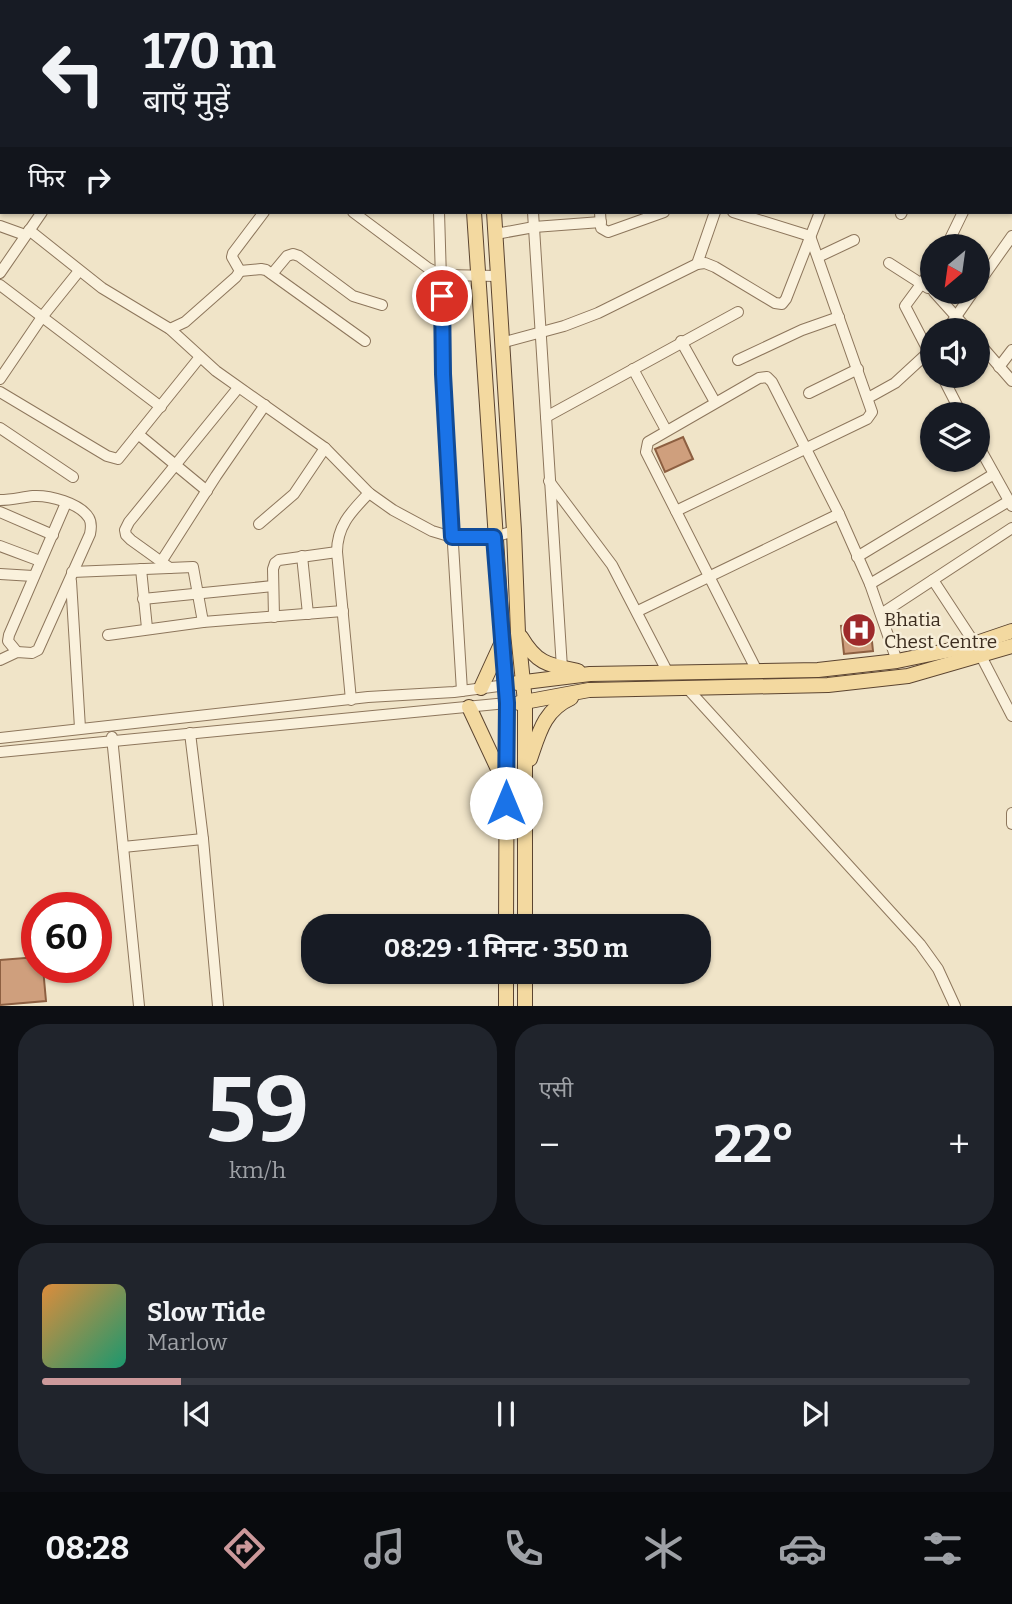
<!DOCTYPE html>
<html lang="hi">
<head>
<meta charset="utf-8">
<style>
  body { margin:0; font-family:Bitter,"Noto Sans Devanagari",serif; background:#20242c; color:#f1f3f6; height:100vh; display:flex; flex-direction:column; font-size:26px; white-space:nowrap }
  * { box-sizing:border-box; margin:0 }
  p { font-size:23px; color:#9ea1a6 }
  .icon { flex:none; width:38px; height:38px; fill:none; stroke:currentColor; stroke-width:2; stroke-linecap:round; stroke-linejoin:round }
  .map { position:relative; height:1006px; overflow:hidden }
  .panel { display:flex; flex-direction:column; gap:18px; padding:18px; background:#0d0f14; flex:1 }
  .panel>* { flex:none }
  .hud { position:absolute; left:0px; top:0px; width:1013px; height:214px; box-shadow:0 2px 5px #0004; background:#171b24; color:#f1f3f6; overflow:hidden }
  .needle { width:46px; rotate:209deg }
  .controls { position:absolute; left:920px; top:234px; display:grid; gap:14px }
  .controls a { display:grid; place-items:center; width:70px; height:70px; border-radius:50%; background:#171b24; box-shadow:0 2px 5px #0004; font-size:35px }
  .speed { position:absolute; left:21px; top:892px; display:flex; gap:14px; font-size:35px; font-weight:700; text-align:center }
  .speed>* { display:grid; place-content:center; width:91px; height:91px; border-radius:50%; background:#171b24; box-shadow:0 2px 5px #0004; line-height:1 }
  .speed .limit { border:10px solid #d22; background:#fff; color:#111 }
  .pin { position:absolute; display:grid; place-items:center; width:60px; height:60px; color:#fff; margin:-30px; border:4px solid #fff; border-radius:50%; box-shadow:0 2px 7px #0007 }
  .me { position:absolute; width:77px; margin:-38px; rotate:0deg; stroke-linejoin:round; filter:drop-shadow(0 0 5px #0008) }
  .turn { display:flex; align-items:center; gap:24px; height:147px; padding:0 28px; font-size:32px }
  .turn .icon { width:91px; height:91px; stroke-width:2.5 }
  .turn b { display:block; font-size:49px; line-height:60px }
  .then { display:flex; align-items:center; height:66px; padding:0 28px; background:#0003; gap:14px; font-size:26px }
  .big { font-size:52px; font-weight:700; line-height:1.1 }
  .panel .widget { flex:1; display:flex; flex-direction:column; justify-content:center; gap:10px; min-width:0; padding:0 24px; border-radius:28px; background:#20242c }
  .panel .dial { align-items:center; gap:0 }
  .dial b { font-size:91px; line-height:1 }
  .song { display:flex; align-items:center; gap:21px }
  .cover { width:84px; height:84px; border-radius:10px; background:linear-gradient(135deg,hsl(30 70% 55%),hsl(160 70% 35%)) }
  .played { height:7px; border-radius:4px; background:linear-gradient(90deg,#cc999b 15%,#363941 15%) }
  .keys { display:flex; justify-content:space-around; direction:ltr }
  .heat { display:flex; justify-content:space-between; align-items:center; font-size:38px; direction:ltr }
  .panel .tiles { flex:1; display:grid; gap:18px; grid-template-columns:1fr 1fr }
  .widget:last-child { grid-column:span 2 }
  .trip { position:absolute; left:301px; top:914px; width:410px; height:70px; border-radius:28px; background:#171b24; box-shadow:0 2px 5px #0004; font-weight:700; line-height:70px; text-align:center }
  .tabs { display:flex; height:112px; justify-content:space-around; align-items:center; background:#090b0e; color:#9ea1a6 }
  .tabs .icon { width:49px; height:49px }
  .tabs .active { color:#cc999b }
  .tabs b { font-size:32px; color:#f1f3f6 }
  .map>svg:first-child { display:block }
  .building { fill:#cf9f7d; stroke:#8d5f41; stroke-width:2 }
  .lines { fill:none; stroke-linecap:round; stroke-linejoin:round }
  .minor-casing { stroke:#8d765c; stroke-width:12 }
  .major-casing { stroke:#5b4430; stroke-width:16 }
  .minor { stroke:#faf1dc; stroke-width:10 }
  .major { stroke:#f3d9a0; stroke-width:14 }
  .route-casing { stroke:#114b97; stroke-width:18 }
  .route { stroke:#1a73e8; stroke-width:12 }
  .labels { text-anchor:middle; dominant-baseline:central; stroke-width:5; stroke-linejoin:round; paint-order:stroke }
  .poi-label { font-size:19px; fill:#3d2e20; stroke:#f7eed8; text-anchor:start }
</style>
</head>
<body>
<div class="map">
<svg width="1012" height="1006" viewBox="0 0 1012 1006">
  <rect width="100%" height="100%" fill="#f0e4c8"/>
  <g class="building">
    <path d="M683 437 693 459 665 472 655 449Z"/>
    <path d="M870 623 873 651 844 654 841 626Z"/>
    <path d="M37 957V968H43L46 1001 0 1005V960Z"/>
  </g>
  <g class="lines">
    <g class="minor-casing">
      <g id="minor">
        <path d="M181 2 182 0"/>
        <path d="M754 2 755 0"/>
        <path d="M870 2 871 0"/>
        <path d="M966 2 967 0"/>
        <path d="M1012 27V26"/>
        <path d="M353 212 428 268 442 275 497 276"/>
        <path d="M439 212 445 414 462 691"/>
        <path d="M533 212 562 668"/>
        <path d="M600 212 601 228 608 232 664 212"/>
        <path d="M901 214 902 212"/>
        <path d="M0 226 25 235"/>
        <path d="M29 230 102 288 170 329 216 371 325 448 369 493 393 510 432 531 452 537H494L514 531"/>
        <path d="M496 234 534 227 601 222"/>
        <path d="M946 247 963 212"/>
        <path d="M818 257 854 240"/>
        <path d="M889 263 928 288"/>
        <path d="M697 264 715 212"/>
        <path d="M933 268 905 306 933 360"/>
        <path d="M240 271 261 269 266 270 365 341"/>
        <path d="M0 273 42 212"/>
        <path d="M272 274 287 256 293 254 299 256 353 296 382 305"/>
        <path d="M978 284 1012 236"/>
        <path d="M0 285 161 407"/>
        <path d="M934 292 969 331"/>
        <path d="M170 329 185 322 236 277 240 271 232 257 233 253 264 212"/>
        <path d="M946 331 973 292"/>
        <path d="M681 341 715 402"/>
        <path d="M978 342 1012 381"/>
        <path d="M501 343 564 326 598 313 697 264 705 263 715 267 775 303 782 304 786 299 820 212"/>
        <path d="M738 360 802 330 839 317"/>
        <path d="M999 367 1012 350"/>
        <path d="M633 369 666 430"/>
        <path d="M942 376 962 415"/>
        <path d="M0 379 42 317 79 271"/>
        <path d="M0 392 107 456 118 459 200 357"/>
        <path d="M809 393 858 369"/>
        <path d="M868 398 895 383 933 348"/>
        <path d="M546 417 738 312"/>
        <path d="M0 428 73 477"/>
        <path d="M138 434 207 491"/>
        <path d="M978 445 1012 506"/>
        <path d="M549 481 612 565 667 671"/>
        <path d="M0 500C12 500 22 497 33 496 49 495 80 503 89 518 92 523 91 529 90 534L38 650 32 653 17 652 0 660"/>
        <path d="M676 511 867 419 872 412 810 236 733 212"/>
        <path d="M0 512 53 535"/>
        <path d="M259 524 294 494 325 448"/>
        <path d="M0 546 40 561"/>
        <path d="M337 552C337 525 352 511 369 493"/>
        <path d="M302 556 308 614"/>
        <path d="M857 557 994 474"/>
        <path d="M161 562 216 476 265 405"/>
        <path d="M170 568 131 540 126 535 125 530 129 522 238 388"/>
        <path d="M141 569 147 628"/>
        <path d="M72 572 193 567 203 622"/>
        <path d="M0 574 33 576"/>
        <path d="M933 580 975 644"/>
        <path d="M71 581 80 728"/>
        <path d="M870 584 1009 501"/>
        <path d="M143 599 273 586"/>
        <path d="M638 611 839 514"/>
        <path d="M881 614 1012 528"/>
        <path d="M274 617 273 569 275 563 279 560 337 552 351 700"/>
        <path d="M108 635 203 622 343 611"/>
        <path d="M17 652 8 641 9 635 66 503"/>
        <path d="M981 656 1012 716"/>
        <path d="M756 669 646 452 648 442 759 378 767 377 772 382 839 514 870 584 897 661"/>
        <path d="M687 688 920 944 938 969 955 1006"/>
        <path d="M190 733 203 839 218 1006"/>
        <path d="M112 737 139 1006"/>
        <path d="M0 738 368 697 454 692 506 685"/>
        <path d="M0 752 507 703"/>
        <path d="M1012 813V824"/>
        <path d="M123 847 203 839"/>
      </g>
    </g>
    <g class="major-casing">
      <g id="major">
        <path d="M359 0 363 2"/>
        <path d="M458 0V2"/>
        <path d="M475 0V2"/>
        <path d="M802 0 804 2"/>
        <path d="M817 0 820 2"/>
        <path d="M474 212 507 703 506 926"/>
        <path d="M494 212 514 531 518 633 525 702V926"/>
        <path d="M521 637C537 664 548 665 578 671"/>
        <path d="M517 683 590 674 818 670 897 661 965 647 1012 631"/>
        <path d="M481 688 502 642"/>
        <path d="M519 703 589 690 828 685 908 676 1012 646"/>
        <path d="M469 707 505 784"/>
        <path d="M530 759C539 733 544 710 571 698"/>
        <path d="M506 1006V971"/>
        <path d="M525 1006V971"/>
      </g>
    </g>
    <use href="#minor" class="minor"/>
    <use href="#major" class="major"/>
  </g>
  <g class="lines">
    <g class="route-casing">
      <path id="route" d="M442 296 443 374 452 537H494L507 703 506 803"/>
    </g>
    <use href="#route" class="route"/>
  </g>
  <defs>
    <g id="hospital-disc" transform="scale(1.75)"><circle r="9.5" fill="#9e2a2b" stroke="#f7eed8"/><path d="M-5-5h3v3.5h4V-5h3V5h-3V1.5h-4V5h-3Z" fill="#fff"/></g>
  </defs>
  <g fill-rule="evenodd">
    <use href="#hospital-disc" x="859" y="630"/>
  </g>
  <g class="labels">
    <g class="poi-label">
      <text x="884" y="619">Bhatia<tspan x="884" dy="22">Chest Centre</tspan></text>
    </g>
  </g>
</svg>
<div class="controls">
<a><svg class="needle" viewBox="-14 -14 28 28"><path d="M0-13l5 13h-10z" fill="#e53935"/><path d="M0 13l5-13h-10z" fill="#9ea1a6"/></svg></a>
<a><svg class="icon" aria-label="sound" viewBox="0 0 24 24"><path d="M4 9h4l5-4v14l-5-4H4zM17 9q2 3 0 6"/></svg></a>
<a><svg class="icon" aria-label="layers" viewBox="0 0 24 24"><path d="M12 4l9 5-9 5-9-5zM3 14l9 5 9-5"/></svg></a>
</div>
<div class="speed"><div class="limit">60</div></div>
<div class="pin" style="left:442px;top:296px;background:#d93025"><svg class="icon" aria-label="arrive" viewBox="0 0 24 24"><path d="M6 21V4h12l-3 4 3 4H6"/></svg></div>
<svg class="me" style="left:506px;top:803px" viewBox="-20 -20 40 40"><circle r="19" fill="#fff"/><path d="M0-13L10 11 0 6-10 11z" fill="#1a73e8"/></svg>
<div class="trip">08:29 · 1 मिनट · 350 m</div>
<div class="hud">
<div class="turn"><svg class="icon" aria-label="left" viewBox="0 0 24 24"><path d="M17 20v-9H6M10 6l-5 5 5 5"/></svg><div><b>170 m</b>बाएँ मुड़ें</div></div>
<div class="then">फिर<svg class="icon" aria-label="right" viewBox="0 0 24 24"><path d="M7 20v-9h11M14 6l5 5-5 5"/></svg></div>
</div>
</div>
<section class="panel">
<div class="tiles">
<div class="widget dial"><b>59</b><p>km/h</p></div>
<div class="widget"><p>एसी</p>
<div class="heat"><a>−</a><b class="big">22°</b><a>+</a></div>
</div>
<div class="widget">
<div class="song"><i class="cover"></i><div><b>Slow Tide</b><p>Marlow</p></div></div>
<div class="played"></div>
<div class="keys"><svg class="icon" aria-label="previous" viewBox="0 0 24 24"><path d="M18 5L8 12l10 7zM5 5v14"/></svg><svg class="icon" aria-label="pause" viewBox="0 0 24 24"><path d="M8 5v14M16 5v14"/></svg><svg class="icon" aria-label="next" viewBox="0 0 24 24"><path d="M6 5l10 7-10 7zM19 5v14"/></svg></div>
</div>
</div>
</section>
<nav class="tabs">
<b>08:28</b>
<svg class="icon active" aria-label="directions" viewBox="0 0 24 24"><path d="M12 3l9 9-9 9-9-9zM9 14v-3h6M13 9l2 2-2 2"/></svg>
<svg class="icon" aria-label="music" viewBox="0 0 24 24"><path d="M9 18V5l10-2v13"/><circle cx="6" cy="18" r="3"/><circle cx="16" cy="16" r="3"/></svg>
<svg class="icon" aria-label="phone" viewBox="0 0 24 24"><path d="M5 4h4l2 5-3 2q2 4 5 5l2-3 5 2v4C11 20 4 13 5 4z"/></svg>
<svg class="icon" aria-label="climate" viewBox="0 0 24 24"><path d="M12 3v18M4 7l16 10M4 17L20 7"/></svg>
<svg class="icon" aria-label="car" viewBox="0 0 24 24"><path d="M5 17H2v-5l4-1 3-4h7l3 4 3 1v5h-3M9 17h6M6 11h13"/><circle cx="7" cy="17" r="2"/><circle cx="17" cy="17" r="2"/></svg>
<svg class="icon" aria-label="filters" viewBox="0 0 24 24"><path d="M4 7h16M4 17h16"/><circle cx="9" cy="7" r="2"/><circle cx="15" cy="17" r="2"/></svg>
</nav>
</body>
</html>
